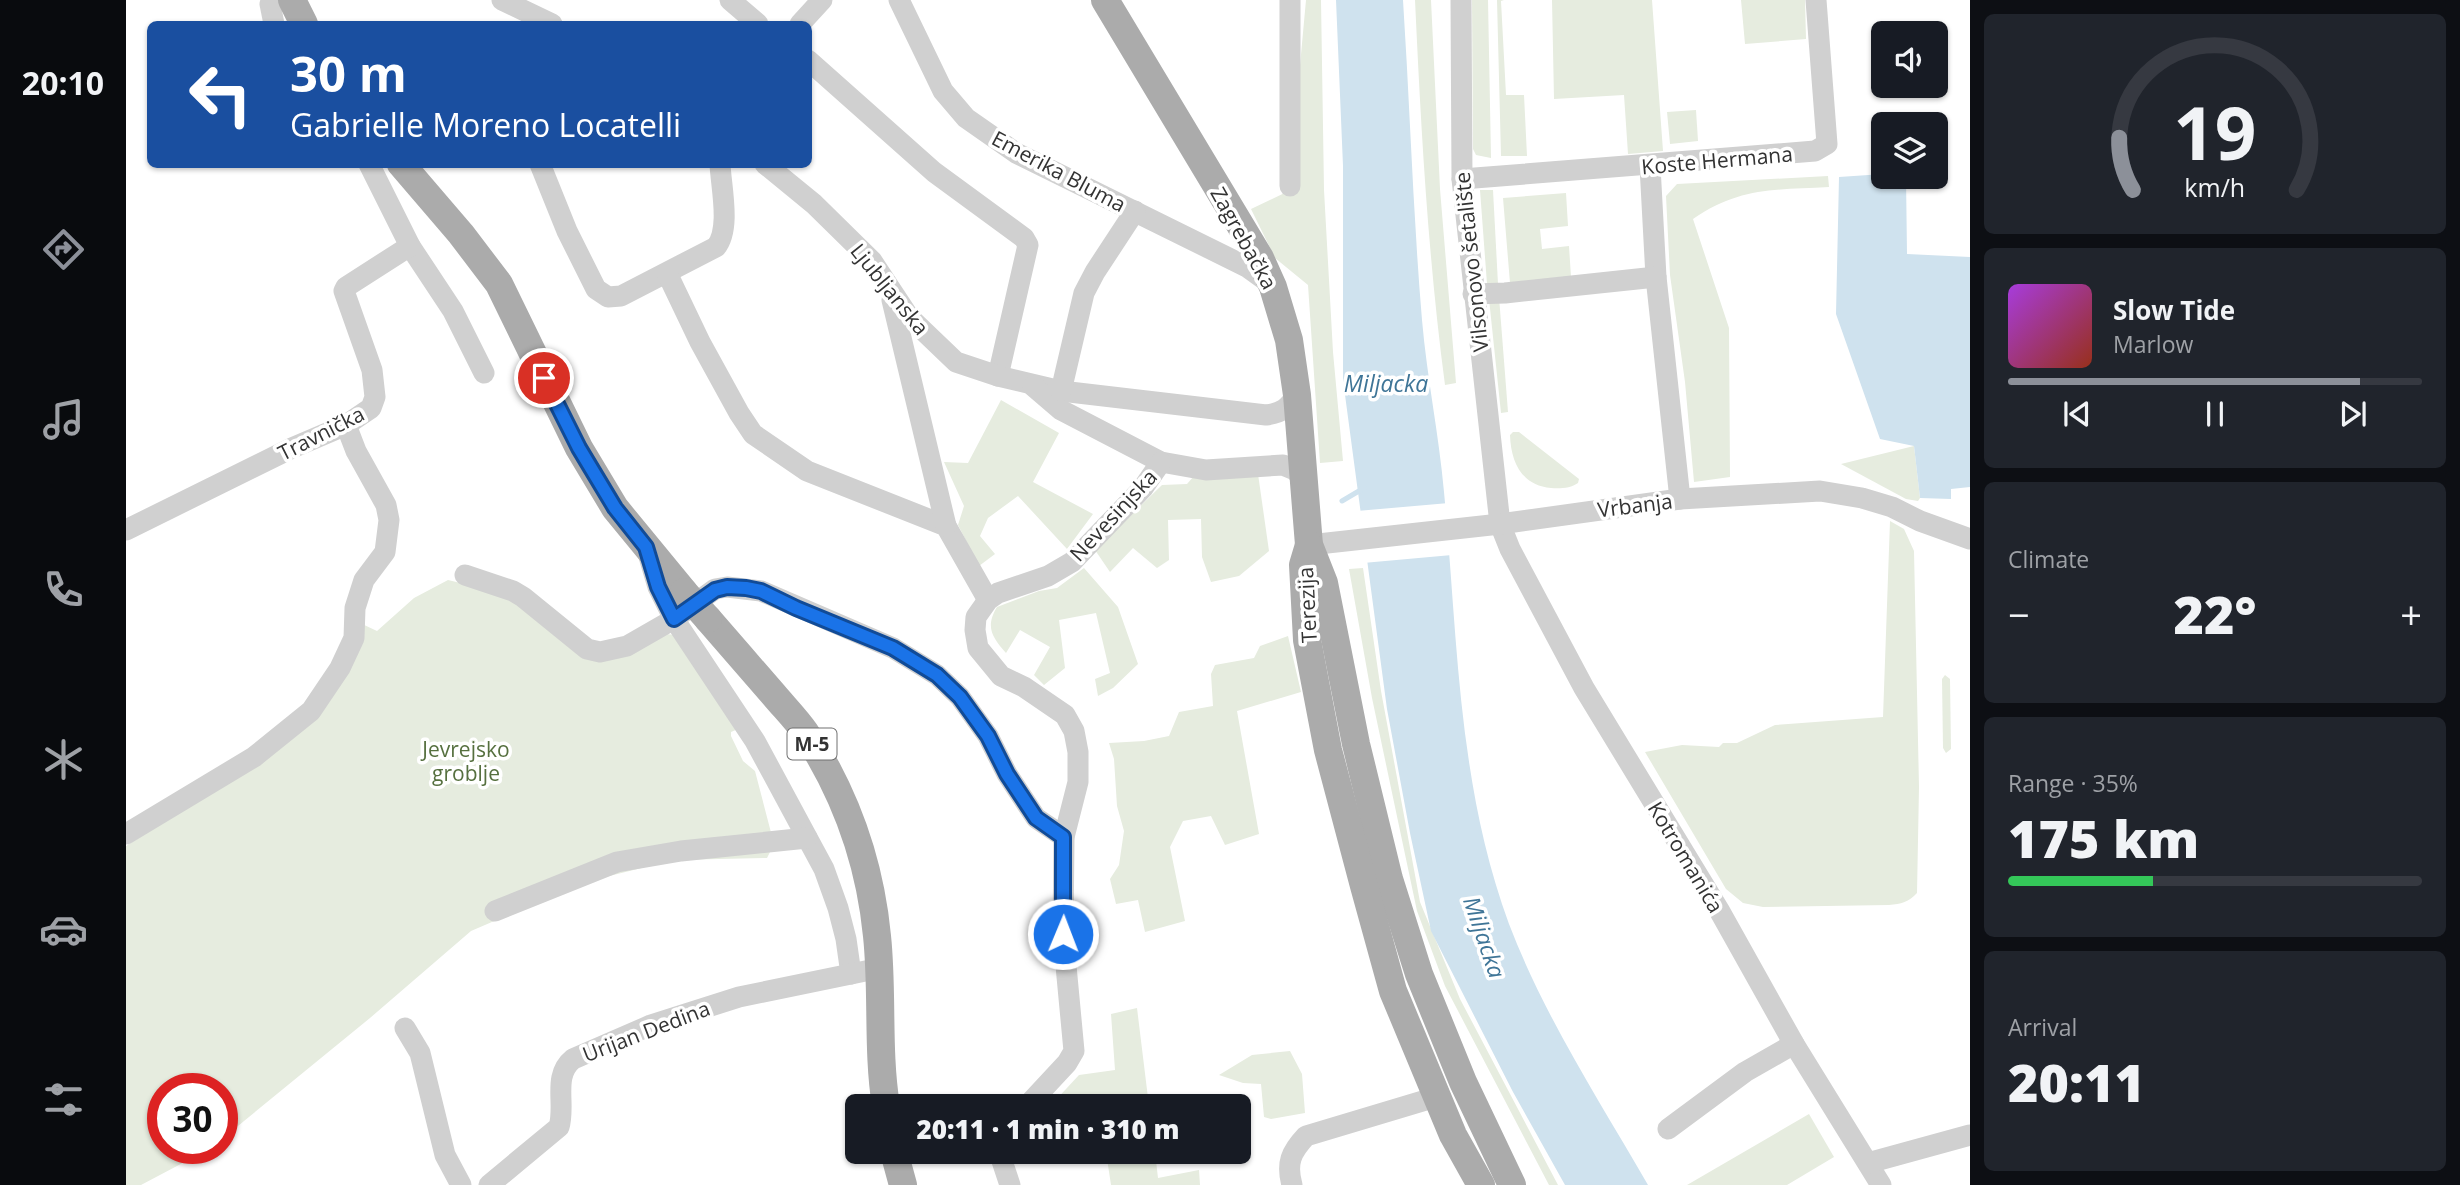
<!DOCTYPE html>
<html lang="en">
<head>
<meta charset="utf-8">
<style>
  body { margin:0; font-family:"Open Sans",sans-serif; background:#20242c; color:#f1f3f6; height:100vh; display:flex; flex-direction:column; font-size:26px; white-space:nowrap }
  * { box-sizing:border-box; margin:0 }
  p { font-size:23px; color:#9ea1a6 }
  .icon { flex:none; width:38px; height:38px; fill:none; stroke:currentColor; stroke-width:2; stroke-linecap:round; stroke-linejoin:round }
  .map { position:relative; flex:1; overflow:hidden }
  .details { display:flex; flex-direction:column; gap:14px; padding:14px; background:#0d0f14; width:490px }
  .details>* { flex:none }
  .top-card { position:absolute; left:21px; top:21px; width:665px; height:147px; border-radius:10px; box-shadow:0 2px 5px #0004; background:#1a4fa0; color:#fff; overflow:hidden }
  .controls { position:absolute; left:1745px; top:21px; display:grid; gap:14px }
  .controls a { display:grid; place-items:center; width:77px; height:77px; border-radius:10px; background:#171b24; box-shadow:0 2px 5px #0004; font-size:35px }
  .speed { position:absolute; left:21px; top:1073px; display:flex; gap:14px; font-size:35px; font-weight:700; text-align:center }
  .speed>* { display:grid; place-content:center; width:91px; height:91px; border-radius:50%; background:#171b24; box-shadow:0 2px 5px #0004; line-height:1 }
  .speed .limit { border:10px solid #d22; background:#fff; color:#111 }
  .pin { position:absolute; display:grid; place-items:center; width:60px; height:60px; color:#fff; margin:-30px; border:4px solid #fff; border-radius:50%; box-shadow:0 2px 7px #0007 }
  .me { position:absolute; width:77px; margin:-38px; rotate:1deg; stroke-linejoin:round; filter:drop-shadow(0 0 5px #0008) }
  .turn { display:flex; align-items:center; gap:24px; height:147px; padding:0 28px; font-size:32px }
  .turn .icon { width:91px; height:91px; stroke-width:2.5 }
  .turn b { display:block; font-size:49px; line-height:60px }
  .big { font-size:52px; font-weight:800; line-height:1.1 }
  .details .tile { flex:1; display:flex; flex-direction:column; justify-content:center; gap:10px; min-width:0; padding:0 24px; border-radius:10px; background:#20242c }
  .details .dial { align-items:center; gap:0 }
  .dial svg { height:182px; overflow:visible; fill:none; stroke:#363941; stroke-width:7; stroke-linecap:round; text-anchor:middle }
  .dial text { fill:#f1f3f6; stroke:none }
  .song { display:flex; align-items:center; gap:21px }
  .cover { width:84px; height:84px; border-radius:10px; background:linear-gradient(135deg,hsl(280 70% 55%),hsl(10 70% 35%)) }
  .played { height:7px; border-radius:4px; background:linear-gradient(90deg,#8c9099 85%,#363941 85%) }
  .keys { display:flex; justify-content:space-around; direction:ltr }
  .heat { display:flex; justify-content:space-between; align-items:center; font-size:38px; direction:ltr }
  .charge { height:10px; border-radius:5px; background:linear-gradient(90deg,#34c759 35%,#363941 0) }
  .trip { position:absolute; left:719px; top:1094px; width:406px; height:70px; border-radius:10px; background:#171b24; box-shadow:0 2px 5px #0004; font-weight:800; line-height:70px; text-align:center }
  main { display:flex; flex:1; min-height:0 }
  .dock { display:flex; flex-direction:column; width:126px; justify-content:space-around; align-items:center; background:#090b0e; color:#9ea1a6 }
  .dock .icon { width:49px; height:49px }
  .dock .active { color:#8c9099 }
  .dock b { font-size:32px; color:#f1f3f6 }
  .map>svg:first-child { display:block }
  .green { fill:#e6ecdf }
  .water { fill:#cfe2ee }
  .pier { fill:#fff }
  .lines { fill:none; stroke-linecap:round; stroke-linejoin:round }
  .stream { stroke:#cfe2ee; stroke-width:5 }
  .minor { stroke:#d0d0d0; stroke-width:21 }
  .major { stroke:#ababab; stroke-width:28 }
  .major-bridge { stroke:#ababab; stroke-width:28 }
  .route-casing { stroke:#114b97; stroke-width:18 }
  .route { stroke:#1a73e8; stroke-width:12 }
  .labels { text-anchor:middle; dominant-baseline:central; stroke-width:7; stroke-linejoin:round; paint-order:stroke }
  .shield { fill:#fff; stroke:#707070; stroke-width:2 }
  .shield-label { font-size:19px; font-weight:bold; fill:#333 }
  .street-label { font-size:21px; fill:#333; stroke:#fff }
  .park-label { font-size:21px; fill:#56703f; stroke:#fff }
  .water-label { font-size:23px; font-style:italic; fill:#3f7597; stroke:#fff }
</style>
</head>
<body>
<main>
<nav class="dock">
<b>20:10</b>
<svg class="icon active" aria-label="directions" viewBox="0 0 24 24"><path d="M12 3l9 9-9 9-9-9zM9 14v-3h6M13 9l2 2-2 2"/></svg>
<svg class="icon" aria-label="music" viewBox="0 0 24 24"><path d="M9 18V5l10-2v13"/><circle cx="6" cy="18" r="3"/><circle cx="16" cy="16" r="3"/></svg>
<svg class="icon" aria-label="phone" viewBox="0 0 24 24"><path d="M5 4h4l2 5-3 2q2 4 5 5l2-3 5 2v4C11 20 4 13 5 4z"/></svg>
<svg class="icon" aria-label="climate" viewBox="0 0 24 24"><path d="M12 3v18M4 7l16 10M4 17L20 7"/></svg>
<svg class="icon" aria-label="car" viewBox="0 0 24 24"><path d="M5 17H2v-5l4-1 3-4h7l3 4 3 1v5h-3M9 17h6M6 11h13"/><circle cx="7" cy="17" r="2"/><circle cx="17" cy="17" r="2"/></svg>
<svg class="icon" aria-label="filters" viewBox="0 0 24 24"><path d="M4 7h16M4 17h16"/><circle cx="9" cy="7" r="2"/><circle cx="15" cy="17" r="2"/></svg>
</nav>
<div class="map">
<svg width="1844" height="1185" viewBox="0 0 1844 1185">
  <rect width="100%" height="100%" fill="#fff"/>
  <g class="green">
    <path d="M1180 0H1195L1198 190 1207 352 1217 461 1194 463 1182 285 1149 258 1125 209 1169 188 1171 98Z"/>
    <path d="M1289 0H1305L1314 189 1330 383 1319 385C1302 257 1295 129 1289 0Z"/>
    <path d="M1346 0H1362L1365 158 1350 155 1347 149Z"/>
    <path d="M1371 0H1378L1375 1 1380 95H1398L1401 156H1375Z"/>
    <path d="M1426 0H1526L1537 151 1502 154 1498 95 1428 99Z"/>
    <path d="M1615 0H1679L1680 39 1619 44Z"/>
    <path d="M1570 110 1572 141 1544 144 1541 112Z"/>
    <path d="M1702 176 1703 187C1649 190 1613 187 1567 219L1603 328 1604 477 1568 482 1559 382 1544 275 1540 196 1551 184Z"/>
    <path d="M1354 190H1367L1372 284H1361Z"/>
    <path d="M1440 193 1442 226 1414 229 1416 249 1443 246 1445 277 1384 283 1377 198Z"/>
    <path d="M1373 297 1382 412 1375 413 1363 299Z"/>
    <path d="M875 400 933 433 907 482 967 514 941 549 892 496 862 518 854 536 869 554 853 566 832 525 838 506 818 462 842 463Z"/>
    <path d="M1387 432H1393L1453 479 1452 483C1445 488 1434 489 1425 488 1395 485 1385 462 1384 435Z"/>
    <path d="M1788 446 1794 498 1792 501 1780 499 1715 464Z"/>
    <path d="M1132 474 1143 551 1113 576 1085 582 1076 557 1075 519 1042 520 1043 560 1031 568 1007 548 984 572 969 550 1036 485 1061 484 1068 476Z"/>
    <path d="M1764 521 1778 529 1788 551 1793 787 1791 893C1783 902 1775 904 1763 905L1637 907 1617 903 1600 889 1519 752 1556 745 1593 747 1597 743H1611L1649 725 1757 717Z"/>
    <path d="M958 568 992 607 1012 664 987 688 972 696 969 679 984 673 970 613 933 620 939 668 918 685 908 675 924 647 894 630 880 653C866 637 859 627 871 607L913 591 931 588Z"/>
    <path d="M1237 568 1255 691 1294 902 1334 999 1432 1185H1423L1319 986 1291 911 1246 698 1223 569Z"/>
    <path d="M322 580 392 597 460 657 540 634 550 635 612 729 605 732V736L617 761 629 771 648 844 641 858 548 860 459 882 345 931 244 1018 96 1139V1088H37V1148H85L15 1185H0V846L153 748 234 623 251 631 288 598Z"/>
    <path d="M1162 636 1175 692 1111 711 1133 834 1099 845 1085 816 1057 821 1044 847 1059 921 1019 932 1012 900 990 904 984 879 993 865 998 831 991 806 988 759 983 743 1018 741 1043 736 1053 712 1087 706 1085 674 1089 665 1128 658 1134 646Z"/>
    <path d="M1819 675 1824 679 1825 749 1820 753 1817 748 1816 679Z"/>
    <path d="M1011 1008 1023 1106H972L971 1097 927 1103 953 1075 989 1070 985 1014Z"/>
    <path d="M1164 1051 1176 1074 1179 1113 1145 1119 1138 1117 1135 1084 1117 1083 1093 1075 1126 1055Z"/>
    <path d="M1683 1114 1708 1157 1661 1185H1561Z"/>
    <path d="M980 1152H1029L1032 1178 1073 1170 1074 1185H985Z"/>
  </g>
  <g class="water">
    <path d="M1210 0H1277C1284 107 1287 214 1296 320 1301 378 1313 435 1318 492 1332 639 1331 782 1383 924 1418 1016 1473 1100 1522 1185H1439L1387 1092 1305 931 1284 833 1261 709 1217 380V166Z"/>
    <path d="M1757 174V177H1780L1781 254 1844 257V487L1825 489V499L1794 498 1788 446 1754 439 1710 314 1713 177Z"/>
  </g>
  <path class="pier" d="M1323 503 1326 555 1237 563 1231 511Z"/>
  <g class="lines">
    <path class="stream" d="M1216 501 1238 488"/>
    <g class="minor">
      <path d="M376 0 426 24"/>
      <path d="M604 0 632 24"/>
      <path d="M773 0 817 91 840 118 890 153 1121 267 1146 285"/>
      <path d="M1335 0 1336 179 1374 524 1384 549 1458 688 1593 910 1668 1044 1755 1185"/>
      <path d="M144 4 148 24"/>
      <path d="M674 24 696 0"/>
      <path d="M682 60 808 172 898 238 902 245 872 376"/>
      <path d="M243 164 284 246 327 311 358 373"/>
      <path d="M414 164 441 231 470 289 482 297 495 296 590 247C605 229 595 187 594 164"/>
      <path d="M639 164 688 204 746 261 783 317 830 362 872 376 935 391 1140 415C1156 413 1162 408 1171 395"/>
      <path d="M1524 166 1530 277 1554 499"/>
      <path d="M1336 179 1689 151 1701 144 1690 0"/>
      <path d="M1164 186V0"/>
      <path d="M541 273 574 342 613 413 627 434 681 471 820 526 862 600"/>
      <path d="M1347 294 1379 293 1530 277"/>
      <path d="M766 300 820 526"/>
      <path d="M907 386 935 410 1035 462 1080 470 1157 465 1169 470 1178 480"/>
      <path d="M935 391 958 293 969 272 1009 211"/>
      <path d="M0 530 166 448 220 425 245 408 249 397 246 370 218 291 220 287 284 246"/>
      <path d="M1183 545 1374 524 1554 499 1694 491 1736 498 1766 507 1794 521 1844 539"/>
      <path d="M522 553 532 587 548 619 629 741 698 869 712 908 720 939 725 974"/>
      <path d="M339 575 387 591 397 597 461 649 474 652 501 646 548 619 589 589 601 587 635 591 767 648 811 675 834 697 862 736 881 774 910 818 938 837"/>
      <path d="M0 834 128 757 185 711 214 668 228 638 229 608 238 580 259 552 263 520 260 505 230 451 220 425"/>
      <path d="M369 911 491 862 555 851 681 838"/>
      <path d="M279 1028 294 1053 319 1155 335 1185"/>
      <path d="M901 1106 941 1063 948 1051 937 934 938 837 952 782V752L948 731 939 715 898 687 875 676 852 648 849 630 850 617 862 600 872 593 922 576 946 562 1017 488 1035 462"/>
      <path d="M1542 1129 1619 1072 1668 1044"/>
      <path d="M873 1152 884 1185"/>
      <path d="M1742 1163 1844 1135"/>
      <path d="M363 1185 433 1127C440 1104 426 1076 447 1059L525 1025 613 997 754 968"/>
      <path d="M1166 1185C1160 1163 1165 1152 1180 1136L1310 1097"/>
    </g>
    <g class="major">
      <path d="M166 0 178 24"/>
      <path d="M979 0 1134 258 1147 287 1163 340 1171 395 1183 545 1198 583 1230 744 1263 879 1293 974 1337 1082 1386 1185"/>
      <path d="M275 164 335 234 373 284 453 448 489 508 558 592"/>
      <path d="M1183 545 1177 565 1181 640 1202 750 1238 886 1267 991 1327 1135 1355 1185"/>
      <path d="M582 619C604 644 626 670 648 695 658 707 670 719 679 732 719 793 744 863 751 936 757 992 751 1050 760 1106"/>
      <path d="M768 1152 777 1185"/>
    </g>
    <path class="major-bridge" d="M558 592 582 619"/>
  </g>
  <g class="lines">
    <g class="route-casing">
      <path id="route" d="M418 378 453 448 489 508 520 547 532 587 548 619 589 590 601 587 620 588 635 591 670 608 767 648 811 675 834 697 862 736 881 774 910 818 937 837V934"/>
    </g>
    <use href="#route" class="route"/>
  </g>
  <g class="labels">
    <rect class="shield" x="661.5" y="728.5" width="49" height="31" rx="5"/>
    <g class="shield-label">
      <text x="686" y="744">M-5</text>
    </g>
    <g class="street-label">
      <text transform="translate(1591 160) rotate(-5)">Koste Hermana</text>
      <text transform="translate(933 171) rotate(28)">Emerika Bluma</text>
      <text transform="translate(1118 238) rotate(61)">Zagrebačka</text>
      <text transform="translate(1345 262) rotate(-96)">Vilsonovo šetalište</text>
      <text transform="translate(764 289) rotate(51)">Ljubljanska</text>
      <text transform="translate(195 433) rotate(-27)">Travnička</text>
      <text transform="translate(1509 505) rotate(-7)">Vrbanja</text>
      <text transform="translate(987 515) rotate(-47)">Nevesinjska</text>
      <text transform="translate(1181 605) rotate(-93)">Terezija</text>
      <text transform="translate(1560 857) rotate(59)">Kotromanića</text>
      <text transform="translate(520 1031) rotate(-21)">Urijan Dedina</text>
    </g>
    <g class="park-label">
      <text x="340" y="749">Jevrejsko<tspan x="340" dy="24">groblje</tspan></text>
    </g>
    <g class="water-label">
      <text x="1260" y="383">Miljacka</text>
      <text transform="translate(1359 937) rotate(71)">Miljacka</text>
    </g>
  </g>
</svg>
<div class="controls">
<a><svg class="icon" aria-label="sound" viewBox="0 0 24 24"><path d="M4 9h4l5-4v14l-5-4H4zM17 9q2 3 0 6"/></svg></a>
<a><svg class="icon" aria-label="layers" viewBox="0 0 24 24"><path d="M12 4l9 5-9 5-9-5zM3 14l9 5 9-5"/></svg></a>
</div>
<div class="speed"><div class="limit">30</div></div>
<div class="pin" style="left:418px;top:378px;background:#d93025"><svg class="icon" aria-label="arrive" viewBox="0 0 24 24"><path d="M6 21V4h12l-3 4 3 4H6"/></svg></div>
<svg class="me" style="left:937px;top:934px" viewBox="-20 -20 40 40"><circle r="17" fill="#1a73e8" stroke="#fff" stroke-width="3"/><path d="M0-11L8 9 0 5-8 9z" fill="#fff"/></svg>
<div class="trip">20:11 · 1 min · 310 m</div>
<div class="top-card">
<div class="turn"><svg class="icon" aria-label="left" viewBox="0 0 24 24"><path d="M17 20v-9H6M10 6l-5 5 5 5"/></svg><div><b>30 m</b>Gabrielle Moreno Locatelli</div></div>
</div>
</div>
<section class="details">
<div class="tile dial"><svg viewBox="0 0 100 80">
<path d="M14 69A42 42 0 1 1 86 69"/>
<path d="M14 69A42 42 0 0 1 8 46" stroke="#8c9099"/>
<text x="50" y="56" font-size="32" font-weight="700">19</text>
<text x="50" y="72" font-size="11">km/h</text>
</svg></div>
<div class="tile">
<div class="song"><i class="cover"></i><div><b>Slow Tide</b><p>Marlow</p></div></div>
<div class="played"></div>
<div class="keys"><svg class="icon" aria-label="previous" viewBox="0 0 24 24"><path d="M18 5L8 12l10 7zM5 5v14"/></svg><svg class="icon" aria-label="pause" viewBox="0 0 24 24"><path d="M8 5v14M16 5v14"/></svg><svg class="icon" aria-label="next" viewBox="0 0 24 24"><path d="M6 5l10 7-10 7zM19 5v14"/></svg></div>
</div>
<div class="tile"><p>Climate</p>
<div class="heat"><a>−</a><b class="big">22°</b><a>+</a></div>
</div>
<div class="tile"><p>Range · 35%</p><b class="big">175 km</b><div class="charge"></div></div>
<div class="tile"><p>Arrival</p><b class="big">20:11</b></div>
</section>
</main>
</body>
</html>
